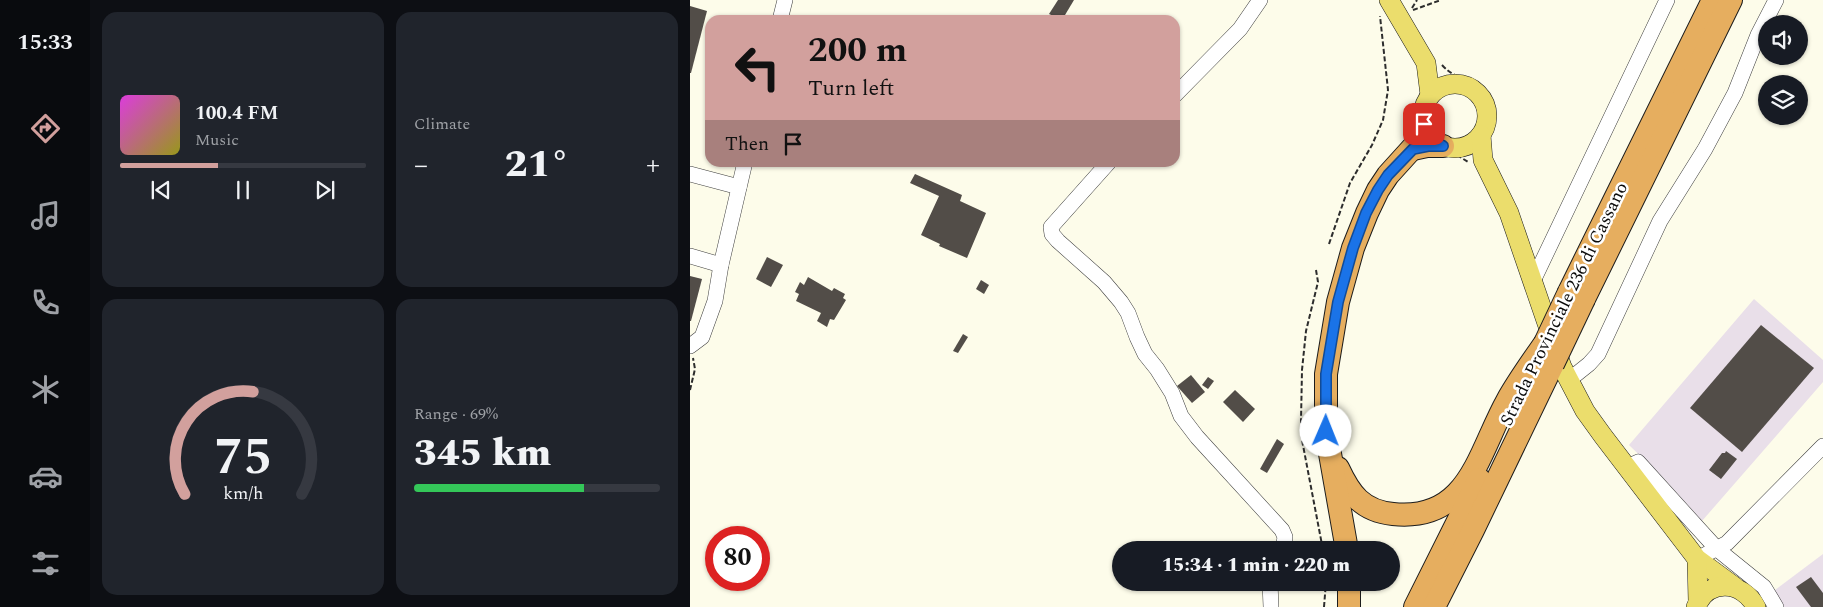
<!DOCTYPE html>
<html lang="en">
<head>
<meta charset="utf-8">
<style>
  body { margin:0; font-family:Spectral,serif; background:#20242c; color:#f1f3f6; height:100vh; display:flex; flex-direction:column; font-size:19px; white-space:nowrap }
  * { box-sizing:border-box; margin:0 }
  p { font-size:16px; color:#9ea1a6 }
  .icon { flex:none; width:28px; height:28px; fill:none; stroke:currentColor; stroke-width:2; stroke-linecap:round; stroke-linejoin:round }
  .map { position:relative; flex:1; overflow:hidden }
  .sheet { display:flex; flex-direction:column; gap:12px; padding:12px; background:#0d0f14; width:600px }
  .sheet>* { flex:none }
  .banner { position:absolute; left:15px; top:15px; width:475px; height:152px; border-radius:15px; box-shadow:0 1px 4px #0004; background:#d2a09d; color:#111; overflow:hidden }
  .controls { position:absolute; left:1068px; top:15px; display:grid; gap:10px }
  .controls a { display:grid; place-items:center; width:50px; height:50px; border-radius:50%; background:#171b24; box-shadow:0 1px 4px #0004; font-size:25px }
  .speed { position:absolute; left:15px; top:526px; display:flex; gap:10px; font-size:25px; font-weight:700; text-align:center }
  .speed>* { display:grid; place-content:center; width:65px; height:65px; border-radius:50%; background:#171b24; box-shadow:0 1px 4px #0004; line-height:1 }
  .speed .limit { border:8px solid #d22; background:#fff; color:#111 }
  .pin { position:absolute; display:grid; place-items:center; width:42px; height:42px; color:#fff; margin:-21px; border-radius:10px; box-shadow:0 2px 8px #0006 }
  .me { position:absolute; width:55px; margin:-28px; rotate:1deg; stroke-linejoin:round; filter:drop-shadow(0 0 4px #0008) }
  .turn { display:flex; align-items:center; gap:18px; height:105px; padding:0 20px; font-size:22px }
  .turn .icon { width:65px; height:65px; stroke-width:2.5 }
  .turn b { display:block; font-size:35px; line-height:42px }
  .then { display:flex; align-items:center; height:48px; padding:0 20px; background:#0003; gap:10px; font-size:19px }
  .big { font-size:38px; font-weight:800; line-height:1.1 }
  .sheet .card { flex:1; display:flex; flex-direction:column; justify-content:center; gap:8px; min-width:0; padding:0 18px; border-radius:15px; background:#20242c }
  .sheet .dial { align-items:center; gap:0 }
  .dial svg { height:130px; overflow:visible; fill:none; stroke:#363941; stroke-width:7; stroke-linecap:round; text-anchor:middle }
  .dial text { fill:#f1f3f6; stroke:none }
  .song { display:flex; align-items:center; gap:15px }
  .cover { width:60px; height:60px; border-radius:8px; background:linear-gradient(135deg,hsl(300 70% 55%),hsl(60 70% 35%)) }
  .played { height:5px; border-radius:2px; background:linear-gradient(90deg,#d2a09d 40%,#363941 40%) }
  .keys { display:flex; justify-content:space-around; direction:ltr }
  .heat { display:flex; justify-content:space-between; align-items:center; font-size:28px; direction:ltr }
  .charge { height:8px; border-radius:4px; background:linear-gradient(90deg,#34c759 69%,#363941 0) }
  .sheet .tiles { flex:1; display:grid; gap:12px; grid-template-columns:repeat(2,1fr) }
  .trip { position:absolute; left:422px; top:541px; width:288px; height:50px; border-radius:25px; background:#171b24; box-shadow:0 1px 4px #0004; font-weight:800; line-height:50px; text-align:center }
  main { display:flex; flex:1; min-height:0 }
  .menu { display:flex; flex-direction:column; width:90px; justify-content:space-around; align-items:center; background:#090b0e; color:#9ea1a6 }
  .menu .icon { width:35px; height:35px }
  .menu .current { color:#d2a09d }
  .menu b { font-size:22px; color:#f1f3f6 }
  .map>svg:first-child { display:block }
  .industrial { fill:#e9dfe9 }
  .building { fill:#524d48 }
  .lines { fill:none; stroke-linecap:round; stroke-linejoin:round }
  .minor-casing { stroke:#3e3e3e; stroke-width:16 }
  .major-casing { stroke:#1c1c1c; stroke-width:20 }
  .highway-casing { stroke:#1c1c1c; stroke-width:24 }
  .path { stroke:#2d2d2d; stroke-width:2; stroke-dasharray:5 2.5; stroke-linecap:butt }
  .minor { stroke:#fff; stroke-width:15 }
  .major { stroke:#ebdd6c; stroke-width:19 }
  .highway { stroke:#e6ae5f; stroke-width:22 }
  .highway-bridge-casing { stroke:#1c1c1c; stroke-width:24; stroke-linecap:butt }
  .highway-bridge { stroke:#e6ae5f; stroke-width:22 }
  .route-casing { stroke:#114b97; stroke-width:12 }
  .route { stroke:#1a73e8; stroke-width:9 }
  .labels { text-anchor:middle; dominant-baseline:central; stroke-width:5; stroke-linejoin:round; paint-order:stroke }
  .street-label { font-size:18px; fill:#0b0b0b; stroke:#fff }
</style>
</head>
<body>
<main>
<nav class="menu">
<b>15:33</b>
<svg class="icon current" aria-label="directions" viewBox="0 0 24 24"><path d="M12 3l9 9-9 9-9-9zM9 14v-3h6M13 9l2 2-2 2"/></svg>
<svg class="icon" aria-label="music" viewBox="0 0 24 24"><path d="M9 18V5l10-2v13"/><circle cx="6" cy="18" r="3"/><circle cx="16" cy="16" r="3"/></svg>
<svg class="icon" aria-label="phone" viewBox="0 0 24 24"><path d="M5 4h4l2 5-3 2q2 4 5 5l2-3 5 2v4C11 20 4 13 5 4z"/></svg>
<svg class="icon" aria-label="climate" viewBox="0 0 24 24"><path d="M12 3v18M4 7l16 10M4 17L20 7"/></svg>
<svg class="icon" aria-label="car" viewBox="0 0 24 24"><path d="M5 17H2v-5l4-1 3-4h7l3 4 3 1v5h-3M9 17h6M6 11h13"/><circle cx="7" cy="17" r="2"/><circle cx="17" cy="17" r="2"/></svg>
<svg class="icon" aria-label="filters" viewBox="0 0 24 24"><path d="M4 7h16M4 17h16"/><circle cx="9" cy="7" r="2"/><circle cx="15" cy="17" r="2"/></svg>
</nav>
<section class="sheet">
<div class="tiles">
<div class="card">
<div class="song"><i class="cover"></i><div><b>100.4 FM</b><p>Music</p></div></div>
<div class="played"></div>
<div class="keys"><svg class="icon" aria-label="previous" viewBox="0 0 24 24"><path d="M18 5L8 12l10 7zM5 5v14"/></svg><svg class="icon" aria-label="pause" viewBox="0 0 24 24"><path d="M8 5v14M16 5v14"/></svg><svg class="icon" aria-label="next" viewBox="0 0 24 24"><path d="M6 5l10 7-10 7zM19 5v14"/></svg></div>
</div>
<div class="card"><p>Climate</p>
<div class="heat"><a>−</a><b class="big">21°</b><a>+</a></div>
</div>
<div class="card dial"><svg viewBox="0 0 100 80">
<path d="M14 69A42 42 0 1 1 86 69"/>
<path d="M14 69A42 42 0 0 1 56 6" stroke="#d2a09d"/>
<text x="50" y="56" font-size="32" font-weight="700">75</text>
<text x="50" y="72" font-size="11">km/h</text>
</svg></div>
<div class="card"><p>Range · 69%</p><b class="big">345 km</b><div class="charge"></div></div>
</div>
</section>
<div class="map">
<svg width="1133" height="607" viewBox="0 0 1133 607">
  <rect width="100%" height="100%" fill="#fdfcea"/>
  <g class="industrial">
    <path d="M1064 299 1133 360V382L1012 521 975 480 939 445Z"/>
    <path d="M1133 554V607H1075L1073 599Z"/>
  </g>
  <g class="building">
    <path d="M368 0H384L372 20 359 14Z"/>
    <path d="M0 6 17 11 1 73H0Z"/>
    <path d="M225 174 272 195 270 201 296 213 277 258 249 246 250 244 231 235 249 196 220 183Z"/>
    <path d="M77 257 93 265 81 287 66 279Z"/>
    <path d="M0 276 12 279 1 321H0Z"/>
    <path d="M118 277 142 291 144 288 155 294 153 298 156 300 144 320 140 319 137 327 127 321 131 313 106 301 109 294 105 292 110 282 114 285Z"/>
    <path d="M291 280 299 285 294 294 286 289Z"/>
    <path d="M1071 325 1124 368 1052 452 1000 408Z"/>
    <path d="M273 334 278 337 268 353 263 351Z"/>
    <path d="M501 375 515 392 502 403 487 386Z"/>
    <path d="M518 377 524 381 518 389 512 385Z"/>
    <path d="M545 390 565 409 553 422 533 402Z"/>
    <path d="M587 439 594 444 577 473 570 469Z"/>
    <path d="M1036 451 1047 459 1031 479 1019 470 1032 453H1035Z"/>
    <path d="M1121 577 1133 593V607H1121L1106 587Z"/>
  </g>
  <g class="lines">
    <g class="minor-casing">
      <g id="minor">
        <path d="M90 20 95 0"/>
        <path d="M485 95 550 29 570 0"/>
        <path d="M419 162 361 227 362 234 368 241 414 282 431 302 438 313 447 337 455 354 467 369 482 393 491 416 507 437 592 530 595 537 593 550"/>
        <path d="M0 174 49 187"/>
        <path d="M0 256 31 265"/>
        <path d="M843 281 977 0"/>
        <path d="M0 346 12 337 25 301 31 265 55 162"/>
        <path d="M879 380 899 364 908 354 970 221 1015 149 1045 93 1068 35 1086 0"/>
        <path d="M937 467 948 462 1027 549 1074 587 1086 607"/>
        <path d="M1007 559 1037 543 1133 446"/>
        <path d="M580 582 581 607"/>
      </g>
    </g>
    <g class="major-casing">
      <g id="major">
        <path d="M699 0 736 63 740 95"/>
        <circle cx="765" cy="116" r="32"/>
        <path d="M791 135 793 160 819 213 872 367 895 411 913 436 1007 559 1045 587"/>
        <path d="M1007 559 1008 602"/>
        <path d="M1006 607C1018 578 1053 581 1066 607"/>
      </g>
    </g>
    <g class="highway-casing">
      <g id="highway">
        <path d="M723 149 737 146H753"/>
        <path d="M879 292 1023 0"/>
        <path d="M894 299 1041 0"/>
        <path d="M648 468C660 494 672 511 703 514 779 522 788 453 817 401 828 381 842 362 855 343"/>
        <path d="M657 550 636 431V374L648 302 663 248 677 213 688 190 698 175 727 143 734 124"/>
        <path d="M659 607V582"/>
        <path d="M725 607 789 479"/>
        <path d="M744 607 783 530 863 364"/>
      </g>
    </g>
    <g class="path">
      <path d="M722 8 727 0"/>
      <path d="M723 10 751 0"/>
      <path d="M752 65C761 75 768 76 779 81 797 89 804 106 801 124"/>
      <path d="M767 155 778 162"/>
      <path d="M639 244 660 183 682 145 693 120 698 90 690 16"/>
      <path d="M626 270 628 282 616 331 612 370 611 421 612 440 633 550"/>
      <path d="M0 390 5 369 3 358"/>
      <path d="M634 607 636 582"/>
    </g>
    <use href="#minor" class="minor"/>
    <use href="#major" class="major"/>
    <use href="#highway" class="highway"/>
    <g class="highway-bridge-casing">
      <g id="highway-bridge">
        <path d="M855 343 879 292"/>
        <path d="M863 364 894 299"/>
      </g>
    </g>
    <use href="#highway-bridge" class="highway-bridge"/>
  </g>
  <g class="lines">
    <g class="route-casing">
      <path id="route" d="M636 431V374L648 302 663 248 676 213 688 190 698 175 723 149 738 146H753C743 140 738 135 734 124"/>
    </g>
    <use href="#route" class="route"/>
  </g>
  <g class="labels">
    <g class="street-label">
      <text transform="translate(874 304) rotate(-64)">Strada Provinciale 236 di Cassano</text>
    </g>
  </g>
</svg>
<div class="controls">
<a><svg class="icon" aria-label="sound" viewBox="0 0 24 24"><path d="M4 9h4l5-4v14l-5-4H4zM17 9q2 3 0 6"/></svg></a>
<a><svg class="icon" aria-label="layers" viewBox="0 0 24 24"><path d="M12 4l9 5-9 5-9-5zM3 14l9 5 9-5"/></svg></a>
</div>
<div class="speed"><div class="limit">80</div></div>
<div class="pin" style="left:734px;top:124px;background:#d93025"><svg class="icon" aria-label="arrive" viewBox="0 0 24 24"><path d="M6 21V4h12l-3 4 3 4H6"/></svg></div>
<svg class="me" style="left:636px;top:431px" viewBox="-20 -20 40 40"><circle r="19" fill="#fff"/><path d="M0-13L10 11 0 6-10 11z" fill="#1a73e8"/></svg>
<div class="trip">15:34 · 1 min · 220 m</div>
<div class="banner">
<div class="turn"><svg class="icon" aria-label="left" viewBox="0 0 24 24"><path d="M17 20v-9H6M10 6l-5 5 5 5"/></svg><div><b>200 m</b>Turn left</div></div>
<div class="then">Then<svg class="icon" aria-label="arrive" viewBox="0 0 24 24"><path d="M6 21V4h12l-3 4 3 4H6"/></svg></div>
</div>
</div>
</main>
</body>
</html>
